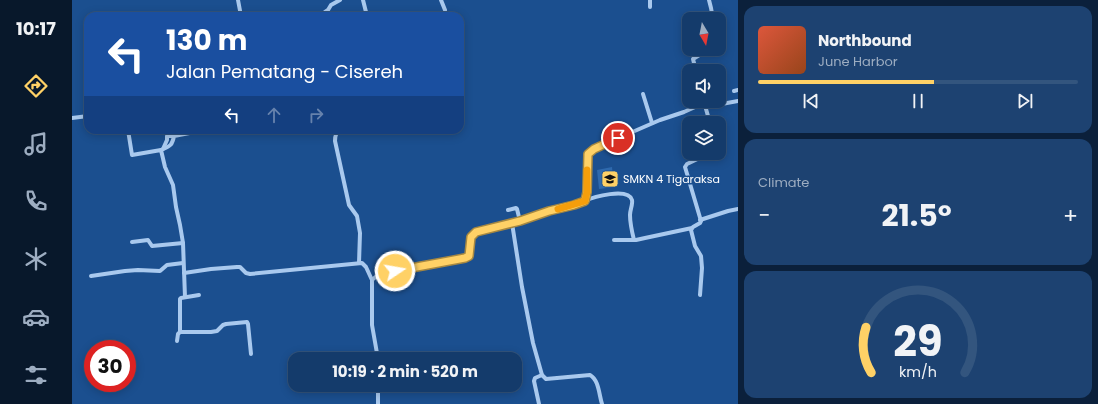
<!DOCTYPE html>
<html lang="en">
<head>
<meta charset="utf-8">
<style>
  body { margin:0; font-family:Poppins,sans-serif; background:#1d4271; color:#f1f3f6; height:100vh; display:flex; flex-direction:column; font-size:15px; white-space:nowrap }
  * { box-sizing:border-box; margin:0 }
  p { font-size:13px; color:#9dadc1 }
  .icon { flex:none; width:22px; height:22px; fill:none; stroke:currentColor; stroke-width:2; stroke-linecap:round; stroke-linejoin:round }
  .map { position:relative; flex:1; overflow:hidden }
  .side { display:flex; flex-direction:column; gap:6px; padding:6px; background:#0b203b; width:360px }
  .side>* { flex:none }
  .top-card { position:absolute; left:12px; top:12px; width:380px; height:122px; border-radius:12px; box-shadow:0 2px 10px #0003,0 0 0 1px #33557e; background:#1a4fa0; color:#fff; overflow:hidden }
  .needle { width:26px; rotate:170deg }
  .fabs { position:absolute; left:610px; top:12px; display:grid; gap:8px }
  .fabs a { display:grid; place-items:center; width:44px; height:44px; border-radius:8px; background:#143b6b; box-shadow:0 2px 10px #0003,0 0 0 1px #33557e; font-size:20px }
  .speed { position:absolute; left:12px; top:340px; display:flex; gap:8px; font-size:20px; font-weight:700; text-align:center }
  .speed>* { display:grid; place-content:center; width:52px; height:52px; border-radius:50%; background:#143b6b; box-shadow:0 2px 10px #0003,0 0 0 1px #33557e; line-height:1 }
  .speed .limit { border:6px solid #d22; background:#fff; color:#111 }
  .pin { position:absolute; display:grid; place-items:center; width:34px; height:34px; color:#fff; margin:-17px; border:2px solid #fff; border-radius:50%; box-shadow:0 1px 4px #0007 }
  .me { position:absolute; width:44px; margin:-22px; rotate:78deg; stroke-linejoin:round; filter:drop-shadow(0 0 3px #0008) }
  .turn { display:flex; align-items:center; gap:14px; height:84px; padding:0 16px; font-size:18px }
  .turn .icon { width:52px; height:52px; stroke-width:2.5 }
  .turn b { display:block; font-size:28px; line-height:34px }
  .lanes { display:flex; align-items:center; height:38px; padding:0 16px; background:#0003; justify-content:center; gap:20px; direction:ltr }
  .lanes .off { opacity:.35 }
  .big { font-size:30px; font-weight:700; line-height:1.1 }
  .side .widget { flex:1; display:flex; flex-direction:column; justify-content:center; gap:6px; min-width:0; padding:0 14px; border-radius:12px; background:#1d4271 }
  .side .dial { align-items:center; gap:0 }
  .dial svg { height:104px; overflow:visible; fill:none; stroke:#33557e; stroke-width:7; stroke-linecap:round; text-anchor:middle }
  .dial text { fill:#f1f3f6; stroke:none }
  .song { display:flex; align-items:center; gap:12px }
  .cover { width:48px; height:48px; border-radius:6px; background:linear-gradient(135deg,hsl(10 70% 55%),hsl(20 70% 35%)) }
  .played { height:4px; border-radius:2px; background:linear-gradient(90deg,#ffd166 55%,#33557e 55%) }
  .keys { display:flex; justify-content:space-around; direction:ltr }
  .heat { display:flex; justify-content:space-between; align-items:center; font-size:22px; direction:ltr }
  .trip { position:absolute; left:216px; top:352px; width:234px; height:40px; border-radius:12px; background:#143b6b; box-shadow:0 2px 10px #0003,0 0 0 1px #33557e; font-weight:700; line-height:40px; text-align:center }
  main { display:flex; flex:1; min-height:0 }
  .menu { display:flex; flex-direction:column; width:72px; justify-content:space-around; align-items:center; background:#08182b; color:#9dadc1 }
  .menu .icon { width:28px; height:28px }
  .menu .active { color:#ffd166 }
  .menu b { font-size:18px; color:#f1f3f6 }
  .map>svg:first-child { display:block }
  .green { fill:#2e69ad }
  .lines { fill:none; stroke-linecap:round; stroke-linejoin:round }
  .street { stroke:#a9c9ee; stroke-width:4 }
  .route-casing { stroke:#a68842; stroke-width:10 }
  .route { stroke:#ffd166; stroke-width:7 }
  .slow { stroke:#f59e0b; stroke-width:7 }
  .labels { text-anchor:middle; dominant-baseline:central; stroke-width:3; stroke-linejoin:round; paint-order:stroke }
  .poi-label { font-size:11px; fill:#fff; stroke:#1b4f8f; text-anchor:start }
</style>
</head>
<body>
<main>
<nav class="menu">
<b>10:17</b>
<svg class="icon active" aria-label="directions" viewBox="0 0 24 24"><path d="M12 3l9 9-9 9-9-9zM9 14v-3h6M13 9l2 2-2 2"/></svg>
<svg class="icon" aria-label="music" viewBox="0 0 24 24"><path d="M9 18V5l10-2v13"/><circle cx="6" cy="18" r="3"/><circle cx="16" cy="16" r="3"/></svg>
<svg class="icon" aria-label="phone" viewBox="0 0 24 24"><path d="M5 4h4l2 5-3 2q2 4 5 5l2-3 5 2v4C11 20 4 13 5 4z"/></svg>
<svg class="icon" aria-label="climate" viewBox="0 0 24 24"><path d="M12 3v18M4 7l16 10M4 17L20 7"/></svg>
<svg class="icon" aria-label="car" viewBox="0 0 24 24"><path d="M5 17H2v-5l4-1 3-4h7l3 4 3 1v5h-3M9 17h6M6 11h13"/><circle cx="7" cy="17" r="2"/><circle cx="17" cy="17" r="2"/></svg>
<svg class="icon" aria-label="filters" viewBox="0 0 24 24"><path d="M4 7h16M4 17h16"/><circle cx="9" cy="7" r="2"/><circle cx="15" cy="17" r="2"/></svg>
</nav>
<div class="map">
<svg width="666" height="404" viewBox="0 0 666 404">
  <rect width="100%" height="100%" fill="#1b4f8f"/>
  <path class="green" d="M540 167 542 187 527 189 525 170Z"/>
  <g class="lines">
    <g class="street">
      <path d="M166 0 169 16"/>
      <path d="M291 0 295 16"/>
      <path d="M369 0 373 10"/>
      <path d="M578 0V7"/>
      <path d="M637 0 639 8 641 19"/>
      <path d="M253 12 256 10 259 5 268 0"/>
      <path d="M624 71 621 59 637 49"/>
      <path d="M662 91 666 90"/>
      <path d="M571 94 580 123"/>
      <path d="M632 102 638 123"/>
      <path d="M632 103 639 106 666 101"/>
      <path d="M0 118 16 116"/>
      <path d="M56 130 60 155 89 150 93 167 101 185 104 207 108 225 111 243 113 297"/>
      <path d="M269 130C264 133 263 135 263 141L277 205 285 216 288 233 287 263"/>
      <path d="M91 149 95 140V136H102"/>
      <path d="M89 150C98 146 100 146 102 136L133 130"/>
      <path d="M513 201C521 197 556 187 560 200 561 204 558 210 558 215 558 223 560 232 562 240"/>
      <path d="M436 210 444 208 445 209 448 221"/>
      <path d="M628 220 656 211 666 209"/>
      <path d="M440 223 450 287 461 343 470 375 474 379 518 375C527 380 527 395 530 404"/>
      <path d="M542 240H564L573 238 620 228"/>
      <path d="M60 242 76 240 80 246 111 243"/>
      <path d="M112 273 139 269 165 267H168L174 273 178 274 290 263 294 267 300 280"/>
      <path d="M19 276 53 271 66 270 88 271 95 265 111 263"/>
      <path d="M628 295 630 268 629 256 623 246 619 230 621 227 628 223 629 221 613 167 615 164 638 153"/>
      <path d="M108 332H139L145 331 151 325 154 324 175 322 176 324 179 354"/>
      <path d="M105 341 106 334 108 332V299L109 298 127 295"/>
      <path d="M306 359 300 325V280C310 268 375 262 393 258L397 256 399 237 403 232 448 221 477 211 502 205 513 201 515 192 516 155 522 149 535 143 588 120 612 112 632 103"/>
      <path d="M306 404V385"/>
      <path d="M467 404 462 381 463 378 470 375"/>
    </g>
  </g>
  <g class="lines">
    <g class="route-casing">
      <path id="route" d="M323 271 393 258 397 256 399 237 404 232 448 221 477 211 502 205 513 201 515 192 516 154 522 149 546 138"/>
    </g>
    <use href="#route" class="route"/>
    <path class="slow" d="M486 209 513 201 515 192V170"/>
  </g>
  <defs>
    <g id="school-square" transform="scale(0.9)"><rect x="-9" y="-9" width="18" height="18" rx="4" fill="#ffd166" stroke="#1b4f8f"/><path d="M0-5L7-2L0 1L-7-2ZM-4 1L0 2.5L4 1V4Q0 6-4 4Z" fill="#111"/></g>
  </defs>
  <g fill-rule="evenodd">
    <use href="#school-square" x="538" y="179"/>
  </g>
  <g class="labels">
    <g class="poi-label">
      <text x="551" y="179">SMKN 4 Tigaraksa</text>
    </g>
  </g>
</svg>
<div class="fabs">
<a><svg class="needle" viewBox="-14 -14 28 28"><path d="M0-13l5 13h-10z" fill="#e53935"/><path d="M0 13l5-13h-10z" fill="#9dadc1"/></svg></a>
<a><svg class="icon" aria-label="sound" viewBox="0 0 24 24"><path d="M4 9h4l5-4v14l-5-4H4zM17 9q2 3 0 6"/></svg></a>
<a><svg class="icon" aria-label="layers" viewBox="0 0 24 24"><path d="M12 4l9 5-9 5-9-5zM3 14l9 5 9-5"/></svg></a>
</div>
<div class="speed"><div class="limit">30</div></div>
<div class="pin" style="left:546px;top:138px;background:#d93025"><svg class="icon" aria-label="arrive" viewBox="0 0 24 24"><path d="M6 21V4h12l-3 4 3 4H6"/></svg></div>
<svg class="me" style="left:323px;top:271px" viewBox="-20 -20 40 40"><circle r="17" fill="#ffd166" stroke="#fff" stroke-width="3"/><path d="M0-11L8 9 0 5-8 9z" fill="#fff"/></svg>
<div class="trip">10:19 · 2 min · 520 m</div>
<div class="top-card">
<div class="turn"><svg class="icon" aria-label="left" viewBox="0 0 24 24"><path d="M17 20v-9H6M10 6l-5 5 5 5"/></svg><div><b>130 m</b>Jalan Pematang - Cisereh</div></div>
<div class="lanes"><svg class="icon" aria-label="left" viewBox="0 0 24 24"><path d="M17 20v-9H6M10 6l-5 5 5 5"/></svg><svg class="icon off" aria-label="ahead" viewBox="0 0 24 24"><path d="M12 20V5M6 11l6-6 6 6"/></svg><svg class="icon off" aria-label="right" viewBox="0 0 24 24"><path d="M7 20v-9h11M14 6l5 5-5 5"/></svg></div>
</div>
</div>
<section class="side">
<div class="widget">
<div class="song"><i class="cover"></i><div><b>Northbound</b><p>June Harbor</p></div></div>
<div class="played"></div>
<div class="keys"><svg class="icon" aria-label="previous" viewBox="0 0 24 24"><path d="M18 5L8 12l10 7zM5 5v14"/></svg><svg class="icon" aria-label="pause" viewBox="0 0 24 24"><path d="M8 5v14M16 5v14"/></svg><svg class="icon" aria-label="next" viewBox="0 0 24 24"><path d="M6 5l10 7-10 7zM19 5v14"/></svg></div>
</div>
<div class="widget"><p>Climate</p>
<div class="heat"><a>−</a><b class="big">21.5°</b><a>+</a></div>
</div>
<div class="widget dial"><svg viewBox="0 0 100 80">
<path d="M14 69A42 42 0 1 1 86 69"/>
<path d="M14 69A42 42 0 0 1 10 34" stroke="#ffd166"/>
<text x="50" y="56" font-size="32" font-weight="700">29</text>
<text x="50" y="72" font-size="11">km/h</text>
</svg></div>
</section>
</main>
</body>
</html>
